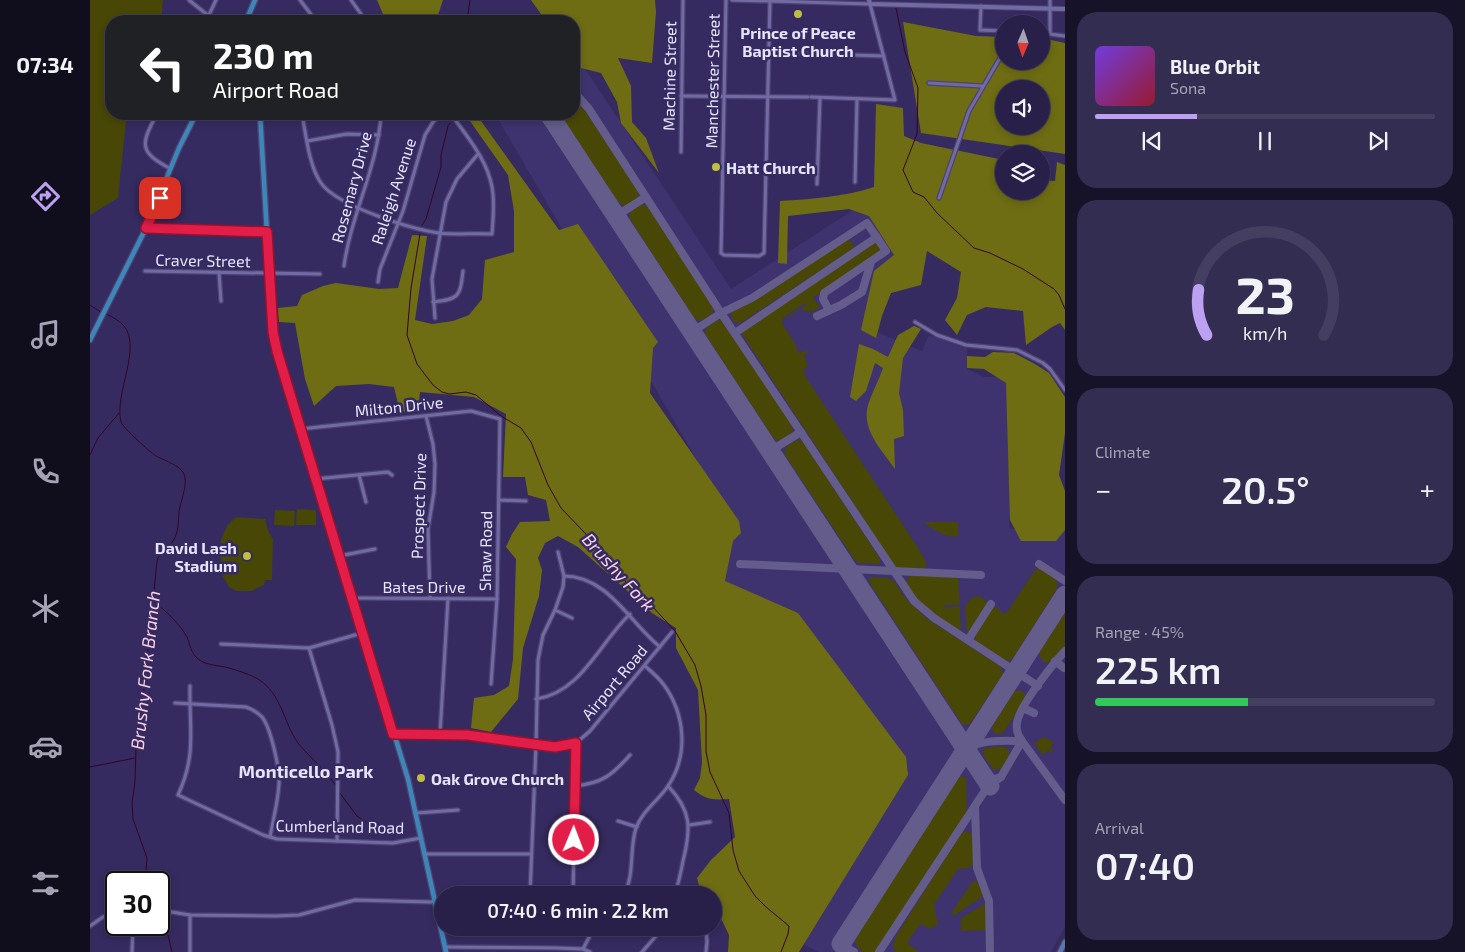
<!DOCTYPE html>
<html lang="en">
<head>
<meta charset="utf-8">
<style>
  body { margin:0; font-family:"Exo 2",sans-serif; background:#342d52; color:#f1f3f6; height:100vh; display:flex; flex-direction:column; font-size:19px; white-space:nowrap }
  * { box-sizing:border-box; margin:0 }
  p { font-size:16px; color:#a5a3b4 }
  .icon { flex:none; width:28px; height:28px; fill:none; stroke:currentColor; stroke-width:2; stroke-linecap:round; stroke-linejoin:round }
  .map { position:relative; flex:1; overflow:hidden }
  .side { display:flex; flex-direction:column; gap:12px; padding:12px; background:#161228; width:400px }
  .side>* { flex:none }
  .banner { position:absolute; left:15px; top:15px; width:475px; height:105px; border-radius:20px; box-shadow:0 2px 8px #0003,0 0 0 1px #443e60; background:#202124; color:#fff; overflow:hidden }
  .needle { width:32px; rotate:182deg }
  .tools { position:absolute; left:905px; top:15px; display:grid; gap:10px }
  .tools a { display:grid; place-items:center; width:55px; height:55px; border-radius:50%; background:#282048; box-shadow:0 2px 8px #0003,0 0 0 1px #443e60; font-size:25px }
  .speed { position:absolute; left:15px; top:871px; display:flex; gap:10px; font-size:25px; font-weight:700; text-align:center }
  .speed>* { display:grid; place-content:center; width:65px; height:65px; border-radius:50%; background:#282048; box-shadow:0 2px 8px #0003,0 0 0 1px #443e60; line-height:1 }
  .speed .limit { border:2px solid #111; border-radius:8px; background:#fff; color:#111 }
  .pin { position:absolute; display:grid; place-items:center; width:42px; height:42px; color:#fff; margin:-21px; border-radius:10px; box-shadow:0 2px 8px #0006 }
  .me { position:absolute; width:55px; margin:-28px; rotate:1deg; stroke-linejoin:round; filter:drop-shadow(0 0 4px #0008) }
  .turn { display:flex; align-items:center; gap:18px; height:105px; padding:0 25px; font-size:22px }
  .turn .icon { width:65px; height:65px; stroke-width:2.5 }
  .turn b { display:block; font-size:35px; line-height:42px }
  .big { font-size:38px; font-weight:600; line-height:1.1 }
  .side .card { flex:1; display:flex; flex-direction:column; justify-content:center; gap:8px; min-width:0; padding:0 18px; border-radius:20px; background:#342d52 }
  .side .dial { align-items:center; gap:0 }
  .dial svg { height:130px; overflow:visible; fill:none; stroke:#443e60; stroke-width:7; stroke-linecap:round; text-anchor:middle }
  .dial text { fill:#f1f3f6; stroke:none }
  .song { display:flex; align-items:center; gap:15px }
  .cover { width:60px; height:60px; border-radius:8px; background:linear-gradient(135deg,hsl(260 70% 55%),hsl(350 70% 35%)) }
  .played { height:5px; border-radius:2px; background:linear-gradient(90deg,#bca0f2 30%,#443e60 30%) }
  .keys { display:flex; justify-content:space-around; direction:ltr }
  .heat { display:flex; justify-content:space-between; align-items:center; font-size:28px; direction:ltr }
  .charge { height:8px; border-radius:4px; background:linear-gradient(90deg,#34c759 45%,#443e60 0) }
  .trip { position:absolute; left:344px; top:886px; width:288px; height:50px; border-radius:25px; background:#282048; box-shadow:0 2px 8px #0003,0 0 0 1px #443e60; font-weight:600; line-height:50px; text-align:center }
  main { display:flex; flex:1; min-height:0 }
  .tabs { display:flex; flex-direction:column; width:90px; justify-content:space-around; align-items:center; background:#100d1d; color:#a5a3b4 }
  .tabs .icon { width:35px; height:35px }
  .tabs .on { color:#bca0f2 }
  .tabs b { font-size:22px; color:#f1f3f6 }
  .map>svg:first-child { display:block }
  .built { fill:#3e336f }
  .green { fill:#484705 }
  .forest { fill:#6e6d13; fill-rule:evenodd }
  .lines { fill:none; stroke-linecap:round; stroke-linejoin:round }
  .stream { stroke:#350422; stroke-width:1 }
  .taxiway { stroke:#645c8a; stroke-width:8 }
  .runway { stroke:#645c8a; stroke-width:19 }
  .minor-casing { stroke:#4e4470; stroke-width:5.5 }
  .tertiary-casing { stroke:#4e4470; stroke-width:6 }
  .secondary-casing { stroke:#4e4470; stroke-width:7 }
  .primary-casing { stroke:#4e4470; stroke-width:7 }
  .minor { stroke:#716aa5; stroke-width:3 }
  .tertiary { stroke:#716aa5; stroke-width:4 }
  .secondary { stroke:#5778af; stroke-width:4.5 }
  .primary { stroke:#3d86b9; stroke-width:4.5 }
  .route-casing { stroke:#92132f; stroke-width:12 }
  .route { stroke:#e11d48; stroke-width:9 }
  .poi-dot { fill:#bfbe41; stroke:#352b60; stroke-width:2 }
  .labels { text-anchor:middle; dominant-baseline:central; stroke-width:5; stroke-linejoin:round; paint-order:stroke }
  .poi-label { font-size:16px; font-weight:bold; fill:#e6e4ff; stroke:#352b60; text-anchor:start }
  .street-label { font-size:16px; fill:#e6e4ff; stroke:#352b60 }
  .water-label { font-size:18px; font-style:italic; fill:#fbd0e4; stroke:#352b60 }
  .neighbourhood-label { font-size:18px; font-weight:bold; fill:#e6e4ff; stroke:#352b60 }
</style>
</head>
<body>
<main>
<nav class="tabs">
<b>07:34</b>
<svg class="icon on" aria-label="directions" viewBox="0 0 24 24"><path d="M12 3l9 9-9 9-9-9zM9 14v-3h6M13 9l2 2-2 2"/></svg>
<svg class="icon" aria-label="music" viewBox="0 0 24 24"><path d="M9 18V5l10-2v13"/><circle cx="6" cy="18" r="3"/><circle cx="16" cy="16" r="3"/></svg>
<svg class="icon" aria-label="phone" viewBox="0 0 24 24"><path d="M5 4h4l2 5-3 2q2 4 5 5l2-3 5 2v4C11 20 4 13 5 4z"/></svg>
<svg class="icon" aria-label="climate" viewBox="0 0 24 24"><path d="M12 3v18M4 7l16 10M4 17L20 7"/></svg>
<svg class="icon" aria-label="car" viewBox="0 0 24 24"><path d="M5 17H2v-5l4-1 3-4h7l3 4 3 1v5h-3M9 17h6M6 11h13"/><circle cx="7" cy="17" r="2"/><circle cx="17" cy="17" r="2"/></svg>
<svg class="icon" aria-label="filters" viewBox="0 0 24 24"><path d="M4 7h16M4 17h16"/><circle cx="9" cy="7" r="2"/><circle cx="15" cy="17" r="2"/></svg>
</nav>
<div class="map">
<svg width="975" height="952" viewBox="0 0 975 952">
  <rect width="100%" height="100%" fill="#352b60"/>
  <path class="built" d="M484 52 641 289 777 201 806 260 784 331 832 351 839 335 877 348V369L894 377H911L916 383 918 397 920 519 919 520V528L962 537 975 521V927L961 952H728L714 944 818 775 661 613 615 571 638 513 405 114H484Z"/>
  <g class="green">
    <path d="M0 0H73L71 21H21V114H39L36 121 28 198 0 215Z"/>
    <path d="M484 97 497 114 548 190V196L546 200 535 206 528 202 470 114H484Z"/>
    <path d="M553 204 559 208 624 306 622 314 611 321 604 318 540 219 539 216 541 211Z"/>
    <path d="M756 240 762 242 764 248 652 322 646 323 643 321 641 314 644 309 671 297Z"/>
    <path d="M783 242 790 245 791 251 788 255 723 298 730 307 723 312 721 310 719 311 721 313 720 314 717 310 713 312 712 308 716 305 715 303 691 319 692 320 706 311H709L711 313 708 311 692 321V323L707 347 706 348 709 353 717 350 718 352 714 355 718 365 714 370 715 376 830 551 836 562 835 569 832 570H810L805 566 652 334V330L657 325Z"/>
    <path d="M630 320 634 322 702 424C706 433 698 436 691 441L684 439 615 334 616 328 624 322Z"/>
    <path d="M709 440 713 442 790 559V564L768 563 764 559 695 455C693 446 702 442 709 440Z"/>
    <path d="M207 509 226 510V525H206Z"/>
    <path d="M185 510 205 511 204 526 184 525Z"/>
    <path d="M146 517 175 519 178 531 183 539 182 580H175L174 585 161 591H147L139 587 131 573V540L137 526Z"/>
    <path d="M834 522H868V536C858 539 842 529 834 522Z"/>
    <path d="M950 568C960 572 969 577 967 589L923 658 918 661 915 660 886 641 885 635 902 607H904L916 614 945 570Z"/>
    <path d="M824 575 868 577 870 604 853 606 857 609 861 607 870 606 871 630C855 625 823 599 816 583L818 577Z"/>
    <path d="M780 577 799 578 804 581 815 598 836 618 911 667 913 674 879 725 872 724 779 582Z"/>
    <path d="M889 596 897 602 898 604 881 630 877 632 875 607 881 598Z"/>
    <path d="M975 613V646L959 662H953L949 653Z"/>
    <path d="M929 690 935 693V700L913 733 906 734 902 730 903 725 925 691Z"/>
    <path d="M953 737 964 742 960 749 964 750 960 753 958 750 953 755 945 745 946 742Z"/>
    <path d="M913 746 919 750V756L911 769 904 770 894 757V748Z"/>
    <path d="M870 776 875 777 876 780 877 814 788 950 786 952H773L766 945V938Z"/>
    <path d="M876 831 881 833 884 838V864L878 868 868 869 844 905 848 924 840 929 830 924 817 943 829 952H806L803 947 805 938 870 835Z"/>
    <path d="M883 881 889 883 893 895 892 897 863 916 862 912Z"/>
    <path d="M895 904 896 906V930L871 931V918Z"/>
  </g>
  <g class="forest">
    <path d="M287 0H353L346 21H296Z"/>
    <path d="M441 0H565L566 12 562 63 528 58 541 86 542 122 556 138 569 173 531 123 527 102 511 73 487 67 484 63V21H456Z"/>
    <path d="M813 22 886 36 914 37V61H951V38L975 43V154L831 133ZM914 89H951V126H914Z"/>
    <path d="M786 104 813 108 814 136 831 143 914 160V191H951V180L965 181 967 162 975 165V330L970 323 962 327 936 345 933 311 896 307 877 315 867 335 855 320 867 298 871 272 837 251 831 285 801 293 792 316 786 338 771 330 784 271 804 255 779 216 759 209 698 216 697 264 688 263 690 201C722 199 753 197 784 187Z"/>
    <path d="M375 114H386L469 230 488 224 568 342 563 348 560 393 649 521 651 533 643 541 635 581 708 613 816 757 818 775 709 952H638L639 935 627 910 623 904 622 895H615L610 889 607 878 621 860 645 837 639 799C622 800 617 800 604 790L610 778 612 762 608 690 586 648V628L562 613 488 547 468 536 455 543 448 558 452 570 449 596 433 648 428 699 401 732 381 728 384 698 404 695 419 686 423 659 426 559 416 547 422 534 430 522 460 521 456 500 438 495 435 477H413L416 414 384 397 330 392 328 411 310 412 304 387 279 384 246 386 224 406 215 379 205 323 189 322 188 308 207 306 212 295 233 286 246 283 289 289 308 288 322 235 337 236 325 320 342 324 363 321 379 315 392 299 395 260 424 252V211L418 175Z"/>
    <path d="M824 326 831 329 813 358 809 393 813 410 814 436 804 439 805 469C792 450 771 430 778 405 782 392 789 380 793 368L785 363 776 391 766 401 760 397 769 344 783 349 798 357 808 335Z"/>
    <path d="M903 352 924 353 945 364 959 373 975 397V433L969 475 975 491V530L966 541H931L920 520 916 383 894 369 877 368V356L895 357Z"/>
  </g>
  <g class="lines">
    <g class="stream">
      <path d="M806 8 815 52 828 88 827 134 813 170 823 192 834 197 847 213 884 248 900 253 933 269 964 289 969 295 975 309"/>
      <path d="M377 21 380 0"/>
      <path d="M332 225 336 219 351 167V155L358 126 360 123"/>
      <path d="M330 234 321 288 317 335 327 364 343 385 352 392 359 394 376 392 386 395 411 416 431 428 441 442 458 485 471 508 513 552 539 586 562 606 585 631 605 665 611 686 616 715V751L620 772 639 813 643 850 649 871 665 896 676 907 699 926 698 934 691 952"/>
      <path d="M0 305 12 313"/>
      <path d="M16 314C22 317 29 320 34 326 52 348 24 394 31 422 33 428 60 452 66 456 75 461 94 466 95 478 96 490 91 500 89 512 88 522 89 532 83 541 78 549 69 553 67 561L54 690 46 748 45 782 42 803 43 819 57 858 55 882"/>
      <path d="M0 455 8 438 29 413"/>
      <path d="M63 601C75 610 90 624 97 637 100 644 101 653 107 658 115 666 129 665 139 668 149 671 159 674 168 679 192 694 193 722 208 743 220 758 236 770 246 786"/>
      <path d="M0 767 45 758"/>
      <path d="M249 792 267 816 276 822"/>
      <path d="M73 914 82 952"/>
    </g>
    <g class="taxiway">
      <path d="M484 92 499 109 631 313 824 601 844 618 948 686"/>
      <path d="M526 216 556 197"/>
      <path d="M727 316 751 305 772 292 781 262"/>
      <path d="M602 332 631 313 662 298 777 223 796 251 734 293 733 299 739 310"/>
      <path d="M645 333 787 237"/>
      <path d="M680 451 711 432"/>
      <path d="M650 564 891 575"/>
      <path d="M949 564 975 581"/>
      <path d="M878 640 901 604"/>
      <path d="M965 661 974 668"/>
      <path d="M933 708 944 713"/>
      <path d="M863 729 881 742H888"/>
      <path d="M876 749C894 739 913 741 932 741L975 800"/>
      <path d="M892 774 904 779 911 777"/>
      <path d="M885 807 887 868 899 901 900 952"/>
      <path d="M751 944 764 952"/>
      <path d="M789 952 896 789 911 777 932 741C928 735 926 731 927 723 929 706 963 664 975 651"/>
    </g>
    <g class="runway">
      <path d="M459 114 900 786"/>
      <path d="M751 944 975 595"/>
    </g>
    <g class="minor-casing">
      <g id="minor">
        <path d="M99 0 125 21"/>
        <path d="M210 0 226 21"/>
        <path d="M261 0 276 21"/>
        <path d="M636 0 631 253 634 255 669 256 674 253 680 1"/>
        <path d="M642 0 780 4 805 100 721 97"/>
        <path d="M960 0V34"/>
        <path d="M891 6 890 30 914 31"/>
        <path d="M116 21 126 0"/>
        <path d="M951 33 975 36"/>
        <path d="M679 53 723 54"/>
        <path d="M730 54 794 56"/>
        <path d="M839 83 892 86"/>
        <path d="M591 96 718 97"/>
        <path d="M67 114C50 145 49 152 81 169"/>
        <path d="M212 114C216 135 219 166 231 183 247 206 321 229 349 233 366 235 385 233 402 234 403 219 405 202 402 187 397 159 377 137 361 114"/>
        <path d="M217 141 257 134 289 135"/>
        <path d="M591 152 593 0"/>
        <path d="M765 182 767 99"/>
        <path d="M727 184 730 98"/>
        <path d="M849 198 879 111 914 51"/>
        <path d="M56 228 177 232"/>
        <path d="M254 266C261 214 288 167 291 114"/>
        <path d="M55 271 230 274"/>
        <path d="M129 272 131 301"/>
        <path d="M288 282 290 269 313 211 335 135 343 122 352 114"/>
        <path d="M343 302C369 299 370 297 373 271"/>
        <path d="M345 318 342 279 356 202 367 179 388 154"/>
        <path d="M825 322 847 335 876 345 927 350 953 363 960 369 975 390"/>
        <path d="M336 416 343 444 345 464 344 492 338 529 340 598"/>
        <path d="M210 429 381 411 410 419 407 599 401 684"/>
        <path d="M269 475 276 502"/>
        <path d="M225 479 298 472 302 475"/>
        <path d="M409 500 436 501"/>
        <path d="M249 556 285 549"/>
        <path d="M474 576C518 576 540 623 570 647"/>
        <path d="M262 598 407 599"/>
        <path d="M465 610 482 618"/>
        <path d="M131 644 219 648 272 633"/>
        <path d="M219 648 242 725 248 752 247 841"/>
        <path d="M100 686C99 729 107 754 88 795L173 835 187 839 303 843 331 838"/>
        <path d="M446 699C491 693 510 642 540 614"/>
        <path d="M85 703 156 707C162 709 167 712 172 717 181 728 190 770 189 784 188 802 183 820 180 837"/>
        <path d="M303 734 377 735 465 747 486 743 500 731 582 632"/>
        <path d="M350 734 358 598"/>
        <path d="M485 786C513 783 522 775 540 755"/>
        <path d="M578 786C602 811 601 829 593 861 591 872 588 884 585 895"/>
        <path d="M326 813 368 810"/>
        <path d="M528 821 547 827"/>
        <path d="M599 825 620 822"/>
        <path d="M334 854H441"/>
        <path d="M586 891 592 895"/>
        <path d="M440 895 446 745 448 660 453 635 465 610 473 587 474 576 468 552"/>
        <path d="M483 895 486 743"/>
        <path d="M534 895C545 874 539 850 546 828 553 810 568 801 578 786 599 755 595 714 574 685 569 678 562 672 555 666"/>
        <path d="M69 910 100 915 186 916 209 915 265 900 341 902 352 898"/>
        <path d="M0 926 13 917 26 912"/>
        <path d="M355 947 467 948 493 949 500 952"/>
        <path d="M493 949 504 928"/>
        <path d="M42 952 43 925"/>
        <path d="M100 952V915"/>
        <path d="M552 952 573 928"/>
        <path d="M616 952 617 942 616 928"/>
      </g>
    </g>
    <g class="tertiary-casing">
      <path id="tertiary" d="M779 0 780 4 975 9"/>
    </g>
    <g class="secondary-casing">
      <path id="secondary" d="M970 952 975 942"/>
    </g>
    <g class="primary-casing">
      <g id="primary">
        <path d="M156 21 165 0"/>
        <path d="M170 114 182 318 187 353 318 779 356 952"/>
        <path d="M0 340 56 228 89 148 106 114"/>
      </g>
    </g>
    <use href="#minor" class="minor"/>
    <use href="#tertiary" class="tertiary"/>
    <use href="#secondary" class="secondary"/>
    <use href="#primary" class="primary"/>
  </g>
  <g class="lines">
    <g class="route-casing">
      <path id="route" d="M70 198 56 228 177 232 183 332 187 351 303 734 377 735 465 747 486 743 484 840"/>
    </g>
    <use href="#route" class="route"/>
  </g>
  <g class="poi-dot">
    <circle cx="708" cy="14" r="5"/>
    <circle cx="626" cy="167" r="5"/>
    <circle cx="157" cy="556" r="5"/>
    <circle cx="331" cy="778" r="5"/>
  </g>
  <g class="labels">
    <g class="poi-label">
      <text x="708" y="32" text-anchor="middle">Prince of Peace<tspan x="708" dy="18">Baptist Church</tspan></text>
      <text x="636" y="167">Hatt Church</text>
      <text x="147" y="547" text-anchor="end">David Lash<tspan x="147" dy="18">Stadium</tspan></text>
      <text x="341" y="778">Oak Grove Church</text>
    </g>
    <g class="street-label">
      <text transform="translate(579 76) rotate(-89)">Machine Street</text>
      <text transform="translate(622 81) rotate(-89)">Manchester Street</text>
      <text transform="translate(261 187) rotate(-75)">Rosemary Drive</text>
      <text transform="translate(303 191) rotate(-72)">Raleigh Avenue</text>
      <text transform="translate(113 260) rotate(1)">Craver Street</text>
      <text transform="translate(309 406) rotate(-6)">Milton Drive</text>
      <text transform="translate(328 506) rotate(-88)">Prospect Drive</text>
      <text transform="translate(395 551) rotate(-89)">Shaw Road</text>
      <text x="334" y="586">Bates Drive</text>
      <text transform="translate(524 682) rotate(-50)">Airport Road</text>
      <text transform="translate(250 826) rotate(1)">Cumberland Road</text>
    </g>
    <g class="water-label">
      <text transform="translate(529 572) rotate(48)">Brushy Fork</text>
      <text transform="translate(55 670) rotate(-84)">Brushy Fork Branch</text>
    </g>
    <g class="neighbourhood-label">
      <text x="216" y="771">Monticello Park</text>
    </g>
  </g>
</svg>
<div class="tools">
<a><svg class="needle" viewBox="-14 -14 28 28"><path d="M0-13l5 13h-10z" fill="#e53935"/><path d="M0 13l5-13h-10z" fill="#a5a3b4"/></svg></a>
<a><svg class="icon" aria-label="sound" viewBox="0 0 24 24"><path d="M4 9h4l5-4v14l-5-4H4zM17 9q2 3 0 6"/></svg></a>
<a><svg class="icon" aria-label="layers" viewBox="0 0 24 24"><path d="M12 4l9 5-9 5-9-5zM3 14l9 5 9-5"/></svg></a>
</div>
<div class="speed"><div class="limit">30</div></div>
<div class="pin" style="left:70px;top:198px;background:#d93025"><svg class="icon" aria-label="arrive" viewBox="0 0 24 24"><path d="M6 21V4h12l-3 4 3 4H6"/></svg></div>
<svg class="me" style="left:484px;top:840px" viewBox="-20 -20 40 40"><circle r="17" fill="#e11d48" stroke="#fff" stroke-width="3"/><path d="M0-11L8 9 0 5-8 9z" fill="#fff"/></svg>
<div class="trip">07:40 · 6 min · 2.2 km</div>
<div class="banner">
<div class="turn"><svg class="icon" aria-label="left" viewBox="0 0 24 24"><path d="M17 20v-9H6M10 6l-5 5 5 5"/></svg><div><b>230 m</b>Airport Road</div></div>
</div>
</div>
<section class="side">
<div class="card">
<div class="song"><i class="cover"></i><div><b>Blue Orbit</b><p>Sona</p></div></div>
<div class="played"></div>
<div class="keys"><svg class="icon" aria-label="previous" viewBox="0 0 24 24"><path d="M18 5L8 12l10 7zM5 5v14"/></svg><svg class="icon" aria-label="pause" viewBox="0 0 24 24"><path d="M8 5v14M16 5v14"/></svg><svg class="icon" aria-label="next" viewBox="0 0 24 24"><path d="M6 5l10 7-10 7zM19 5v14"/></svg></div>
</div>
<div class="card dial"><svg viewBox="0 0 100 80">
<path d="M14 69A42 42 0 1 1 86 69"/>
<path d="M14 69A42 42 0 0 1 9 41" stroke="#bca0f2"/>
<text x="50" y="56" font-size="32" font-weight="700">23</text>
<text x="50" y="72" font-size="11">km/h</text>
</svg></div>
<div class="card"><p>Climate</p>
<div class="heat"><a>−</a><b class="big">20.5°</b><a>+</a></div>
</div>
<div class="card"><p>Range · 45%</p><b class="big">225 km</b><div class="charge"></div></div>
<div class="card"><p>Arrival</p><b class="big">07:40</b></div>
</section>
</main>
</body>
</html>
